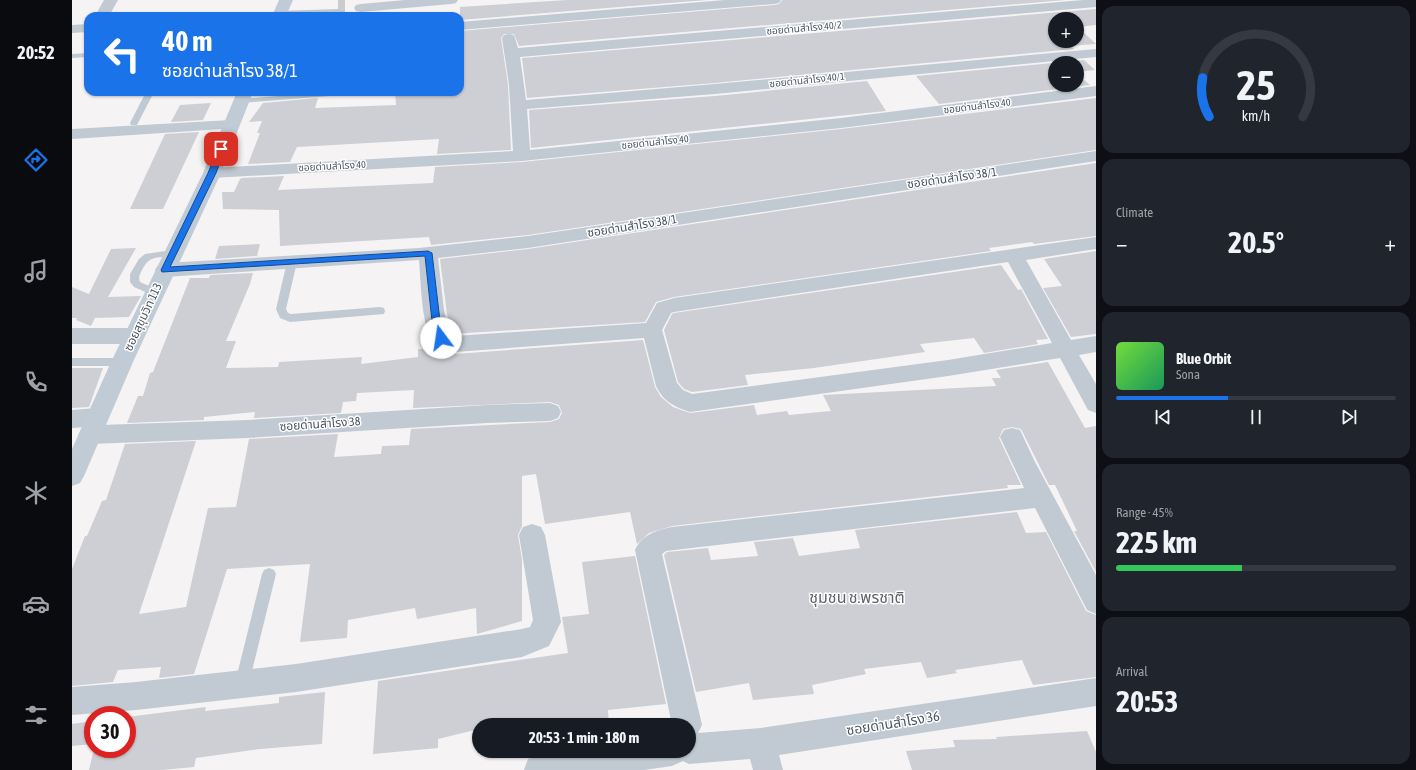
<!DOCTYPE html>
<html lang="en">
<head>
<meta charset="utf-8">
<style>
  body { margin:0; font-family:"Asap Condensed","Noto Sans Thai",sans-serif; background:#20242c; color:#f1f3f6; height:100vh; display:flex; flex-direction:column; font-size:15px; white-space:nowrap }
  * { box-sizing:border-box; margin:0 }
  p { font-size:13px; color:#9ea1a6 }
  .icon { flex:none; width:22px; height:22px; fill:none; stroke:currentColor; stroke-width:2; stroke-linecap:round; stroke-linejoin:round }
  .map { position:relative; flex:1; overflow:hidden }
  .details { display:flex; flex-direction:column; gap:6px; padding:6px; background:#0d0f14; width:320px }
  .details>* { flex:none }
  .guide { position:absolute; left:12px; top:12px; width:380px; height:84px; border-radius:12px; box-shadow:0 1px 3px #0004; background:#1a73e8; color:#fff; overflow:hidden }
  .fabs { position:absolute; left:976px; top:12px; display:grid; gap:8px }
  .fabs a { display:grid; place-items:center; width:36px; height:36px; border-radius:50%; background:#171b24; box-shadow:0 1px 3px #0004; font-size:20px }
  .speed { position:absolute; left:12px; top:706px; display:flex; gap:8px; font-size:20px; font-weight:700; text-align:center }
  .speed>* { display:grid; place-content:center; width:52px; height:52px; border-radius:50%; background:#171b24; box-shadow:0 1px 3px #0004; line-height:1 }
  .speed .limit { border:6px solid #d22; background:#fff; color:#111 }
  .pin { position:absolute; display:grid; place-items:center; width:34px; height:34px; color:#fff; margin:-17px; border-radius:8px; box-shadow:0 2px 6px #0006 }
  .me { position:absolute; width:44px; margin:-22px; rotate:346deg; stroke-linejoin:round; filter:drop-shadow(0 0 3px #0008) }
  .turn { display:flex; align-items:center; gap:14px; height:84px; padding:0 12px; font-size:18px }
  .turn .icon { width:52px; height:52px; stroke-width:2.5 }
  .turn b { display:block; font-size:28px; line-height:34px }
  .big { font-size:30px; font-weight:700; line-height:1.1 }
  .details .tile { flex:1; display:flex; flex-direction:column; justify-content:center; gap:6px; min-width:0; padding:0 14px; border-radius:12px; background:#20242c }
  .details .dial { align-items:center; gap:0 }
  .dial svg { height:104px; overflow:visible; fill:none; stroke:#363941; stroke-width:7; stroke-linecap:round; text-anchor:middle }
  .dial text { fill:#f1f3f6; stroke:none }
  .song { display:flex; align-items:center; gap:12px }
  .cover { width:48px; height:48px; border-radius:6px; background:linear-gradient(135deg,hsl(100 70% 55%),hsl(150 70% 35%)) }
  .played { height:4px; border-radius:2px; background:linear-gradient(90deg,#1a73e8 40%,#363941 40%) }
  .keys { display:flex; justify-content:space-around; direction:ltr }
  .heat { display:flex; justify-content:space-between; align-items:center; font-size:22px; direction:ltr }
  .charge { height:6px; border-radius:3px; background:linear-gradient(90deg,#34c759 45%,#363941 0) }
  .trip { position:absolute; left:400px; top:718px; width:224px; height:40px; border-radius:20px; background:#171b24; box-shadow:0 1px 3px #0004; font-weight:700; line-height:40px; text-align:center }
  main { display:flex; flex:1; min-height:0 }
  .menu { display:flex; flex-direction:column; width:72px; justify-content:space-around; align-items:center; background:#090b0e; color:#9ea1a6 }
  .menu .icon { width:28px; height:28px }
  .menu .active { color:#1a73e8 }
  .menu b { font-size:18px; color:#f1f3f6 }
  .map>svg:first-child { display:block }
  .building { fill:#cdcfd5; fill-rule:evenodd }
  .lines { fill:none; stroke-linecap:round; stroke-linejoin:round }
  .street-tunnel { stroke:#caccce; stroke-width:16; stroke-dasharray:16 8; stroke-linecap:butt }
  .lane { fill:#c1cad2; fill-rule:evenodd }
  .street { fill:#c1cad2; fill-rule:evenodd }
  .secondary { fill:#c1cbd6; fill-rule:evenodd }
  .route { fill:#1a73e8; stroke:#114b97 }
  .labels { text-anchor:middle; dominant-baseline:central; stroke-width:3; stroke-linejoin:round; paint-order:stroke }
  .far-street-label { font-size:10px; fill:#4a5661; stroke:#fff }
  .street-label { font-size:12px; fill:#4a5661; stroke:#fff }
  .near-street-label { font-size:14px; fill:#4a5661; stroke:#fff }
  .near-neighbourhood-label { font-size:16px; fill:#5f6368; stroke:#fff }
</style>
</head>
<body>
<main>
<nav class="menu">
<b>20:52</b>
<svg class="icon active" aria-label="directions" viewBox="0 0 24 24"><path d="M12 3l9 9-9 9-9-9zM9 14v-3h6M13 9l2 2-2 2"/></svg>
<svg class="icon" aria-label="music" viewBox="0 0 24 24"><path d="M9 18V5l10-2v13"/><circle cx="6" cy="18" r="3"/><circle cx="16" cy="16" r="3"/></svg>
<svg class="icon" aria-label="phone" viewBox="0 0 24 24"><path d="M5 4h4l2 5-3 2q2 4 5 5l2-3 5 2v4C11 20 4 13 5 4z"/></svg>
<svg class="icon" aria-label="climate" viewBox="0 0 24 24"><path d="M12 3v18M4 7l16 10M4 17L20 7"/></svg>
<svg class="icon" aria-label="car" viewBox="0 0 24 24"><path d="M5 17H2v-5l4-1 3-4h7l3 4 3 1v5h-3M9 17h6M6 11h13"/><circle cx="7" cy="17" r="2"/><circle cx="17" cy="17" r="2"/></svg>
<svg class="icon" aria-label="filters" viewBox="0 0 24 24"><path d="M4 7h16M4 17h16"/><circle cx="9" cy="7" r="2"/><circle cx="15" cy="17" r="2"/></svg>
</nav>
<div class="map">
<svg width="1024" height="770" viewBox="0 0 1024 770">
  <rect width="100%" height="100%" fill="#f5f3f3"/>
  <g class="building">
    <path d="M495 0H635L388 20V7Z"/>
    <path d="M710 0H993L447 46 442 34H432L429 38 436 85 439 150 365 154 367 139 225 147 218 162 176 164 188 133H185L190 121 177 122 191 103 246 98 243 108 324 105 323 92H388V31L702 5 707 4Z"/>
    <path d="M1024 9V25L1006 27 1024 44 998 46 1002 49 643 83 455 98 450 58ZM983 19H1005V41H983Z"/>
    <path d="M1012 60 1023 70 1005 72V63H983V85H1005V74L1018 85 867 104 844 76Z"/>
    <path d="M795 81 814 111 459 148 457 110 643 96Z"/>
    <path d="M1024 98V150L456 235 359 245 357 237 208 246 207 210 151 209 150 192H162L168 179 170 178 212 176 206 190 361 183 363 167 450 162 769 129Z"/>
    <path d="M139 103 131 120 99 122 108 105Z"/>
    <path d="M127 132 91 209H58L93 134Z"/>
    <path d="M1024 163V236L962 244 960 242 917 248 919 251 602 297 584 302 573 322 379 334 375 314 368 259 456 249Z"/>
    <path d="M188 244 185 256 143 259 147 246Z"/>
    <path d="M64 248 36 297 69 296 57 317 23 318 19 326 4 320 5 318H0V287L17 294 39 249Z"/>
    <path d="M1024 251V334L999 337 971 288 990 286 972 259Z"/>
    <path d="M929 265 946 290 949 289 976 339 964 340 966 344 912 353 902 338 848 344 853 352 742 368 673 375 676 385 620 392 612 389 606 382 592 330 600 314 602 313Z"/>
    <path d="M181 273 178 284 154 341H164L154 368 206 367 207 362 290 357 289 364 346 357V349L367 350 383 354 571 340 583 387 589 397 601 407 618 413 682 405 685 415 715 411 717 415 759 411 751 395 924 386 920 378H929L924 370 976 362 1013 428 1024 426V572L1002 531H1005L983 485H977L949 429 940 427 931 429 927 438 949 485H935L936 488 600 526 577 533 565 544 558 512 473 524 464 474 450 476V526L446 535 450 560V621L405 634 404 608 345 619 343 608 276 620 275 638 228 642 238 564 155 569 122 674 87 678 89 667 46 670 41 682 0 686V569L13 536H15L30 501 34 500 53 444 124 441 67 614 114 607 136 508 164 507 177 439 266 434 262 457 309 454 310 446 337 445 339 429 478 422 487 419 490 413 487 405 478 402 341 408 342 390 285 393 284 401 271 402 269 413 182 418 183 412 132 417V420L55 423 66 396H71L78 373 81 372 118 278H137L138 275Z"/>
    <path d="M0 368H31L17 407 0 408Z"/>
    <path d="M945 512 954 533 974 532 1014 611 1024 615V677L961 685 950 660 883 670 885 673 855 678 849 662 792 669 794 674 740 685 742 694 681 700 677 683 624 692 592 555 595 552 636 548 639 560 686 556 682 542 721 538 727 556 788 548 783 530Z"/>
    <path d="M563 556 594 704 536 710 537 725H407V729L366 739V748L301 754 306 681 496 653 490 617 517 614 510 562Z"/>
    <path d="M253 692 250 744 188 749 124 758 122 767 90 770H17L22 749H55V717L134 707 133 711 207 703V697Z"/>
    <path d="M21 721V744L0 746V724Z"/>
    <path d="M1015 731 1024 752V770H840L834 751 883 747 881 740 925 739 924 737Z"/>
  </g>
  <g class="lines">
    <path class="street-tunnel" d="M266 5H273"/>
    <g class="lane">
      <path d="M16 53V57L0 58V54Z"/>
      <path d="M74 92H82L65 125H59L58 123Z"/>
      <path d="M253 92H287L283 94 169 103 165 101 169 99Z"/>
      <path d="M101 250 104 251 106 253 104 255C89 260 79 252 70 270 68 274 66 277 68 282L86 290 87 292 86 294H78L62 287 58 282V274L67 259 73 254Z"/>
      <path d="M220 259 225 262 214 309 216 313 219 314 308 307 312 308 313 311 312 314 218 322 208 318 204 309 215 262Z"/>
      <path d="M0 358H50L54 359 55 362 54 365 50 366H0Z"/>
      <path d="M197 568 202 570 204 574 177 683 175 688 170 690 165 688 163 683 190 574 192 570Z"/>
    </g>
    <g class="street">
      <path d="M32 0H46L37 16H23Z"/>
      <path d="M333 0H386L384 3 379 4 289 12 284 11 282 8 284 5 289 4Z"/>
      <path d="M653 0H709L707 3 702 4 388 30V22Z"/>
      <path d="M1011 0H1024V7L448 57 454 100 643 84 1024 49V57L643 94 455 109 458 150 769 118 1024 86V96L769 128 450 161 140 178 134 177 131 173 134 169 140 168 441 151 437 85 430 38 432 35 437 34 442 35 446 48Z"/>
      <path d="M266 9 271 10 273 13 271 16 200 15 202 12 207 11Z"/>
      <path d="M16 24V32L0 33V25Z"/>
      <path d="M159 120 165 122 167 125 165 128 0 139V129Z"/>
      <path d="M1024 151V161L456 248 366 258 372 310 378 335 383 336 574 323 585 303 602 298 1024 237V249L954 260 999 340 1024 336V352L1007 355 1024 384V413L1016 410 988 358 876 376 618 412C601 406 592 402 584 386L572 338 383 352C377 351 367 350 363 345 349 330 349 281 347 260L93 277 86 275 83 270 86 265 93 263 347 248 456 236ZM936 262 980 343 876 360 620 394 611 390 605 383 590 330 599 313 602 312Z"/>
      <path d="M0 328H62L69 331 72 336 69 341 62 344H0Z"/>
      <path d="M478 403 486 406 489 412 486 418 478 421 415 423 176 438 18 444 10 442 6 435 10 428 14 427 0 428V410L25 408 33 411 36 417 33 423 28 425 176 420 415 405Z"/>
      <path d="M940 428 948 430 963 462 1024 575V614L1015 610 963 508 594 551 590 554 630 725 626 733 689 728 1024 678V706L707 755 711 770H681L678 759 617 764 611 761 600 766 572 770H452L456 759 467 755 494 751H617V725H600L563 550C570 535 584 530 600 527L952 488 928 437 932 430Z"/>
      <path d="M460 524 469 527 473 535 489 622 477 646 450 657 224 692 64 710 0 715V687L64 682 224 664 450 629 458 627 461 620 447 535 451 527Z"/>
    </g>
    <g class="secondary">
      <path d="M207 0H221L214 16H200Z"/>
      <path d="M165 92H181L149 173 61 362 12 476 8 483 0 486V449L39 362 131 173Z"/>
    </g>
  </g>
  <path class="route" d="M149 147 153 149 144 173 98 267 356 251 360 253 368 321 373 338 372 340H366L360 321 353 256 90 272 89 270 136 173 146 149Z"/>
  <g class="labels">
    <g class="far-street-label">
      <text transform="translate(732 28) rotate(-5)">ซอยด่านสำโรง 40/2</text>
      <text transform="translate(735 80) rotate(-6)">ซอยด่านสำโรง 40/1</text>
      <text transform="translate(905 106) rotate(-7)">ซอยด่านสำโรง 40</text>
      <text transform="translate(583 142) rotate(-6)">ซอยด่านสำโรง 40</text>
      <text transform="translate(260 166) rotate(-3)">ซอยด่านสำโรง 40</text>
    </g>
    <g class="street-label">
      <text transform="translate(880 178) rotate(-8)">ซอยด่านสำโรง 38/1</text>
      <text transform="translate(560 226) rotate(-9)">ซอยด่านสำโรง 38/1</text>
      <text transform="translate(71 317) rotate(-65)">ซอยสุขุมวิท 113</text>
      <text transform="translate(248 424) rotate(-4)">ซอยด่านสำโรง 38</text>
    </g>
    <g class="near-street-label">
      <text transform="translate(821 723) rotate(-9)">ซอยด่านสำโรง 36</text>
    </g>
    <g class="near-neighbourhood-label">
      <text x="785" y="597">ชุมชน ช.พรชาติ</text>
    </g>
  </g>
</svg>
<div class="fabs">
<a>+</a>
<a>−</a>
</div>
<div class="speed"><div class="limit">30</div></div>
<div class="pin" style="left:149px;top:149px;background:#d93025"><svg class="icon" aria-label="arrive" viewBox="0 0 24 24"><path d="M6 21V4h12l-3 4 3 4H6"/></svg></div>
<svg class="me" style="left:369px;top:338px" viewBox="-20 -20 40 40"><circle r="19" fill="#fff"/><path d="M0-13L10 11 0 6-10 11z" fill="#1a73e8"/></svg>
<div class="trip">20:53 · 1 min · 180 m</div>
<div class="guide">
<div class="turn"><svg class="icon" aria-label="left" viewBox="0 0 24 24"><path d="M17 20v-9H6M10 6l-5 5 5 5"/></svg><div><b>40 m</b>ซอยด่านสำโรง 38/1</div></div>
</div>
</div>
<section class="details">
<div class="tile dial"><svg viewBox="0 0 100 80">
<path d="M14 69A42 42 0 1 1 86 69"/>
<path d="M14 69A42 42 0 0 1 9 39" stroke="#1a73e8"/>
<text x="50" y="56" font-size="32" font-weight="700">25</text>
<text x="50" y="72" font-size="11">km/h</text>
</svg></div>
<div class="tile"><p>Climate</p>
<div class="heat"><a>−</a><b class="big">20.5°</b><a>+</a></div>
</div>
<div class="tile">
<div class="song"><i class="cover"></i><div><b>Blue Orbit</b><p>Sona</p></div></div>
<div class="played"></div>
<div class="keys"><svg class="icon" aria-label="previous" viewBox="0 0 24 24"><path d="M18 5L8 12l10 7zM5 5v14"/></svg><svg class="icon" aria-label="pause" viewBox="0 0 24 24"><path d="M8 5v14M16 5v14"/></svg><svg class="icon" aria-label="next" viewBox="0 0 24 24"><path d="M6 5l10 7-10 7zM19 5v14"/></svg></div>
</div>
<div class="tile"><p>Range · 45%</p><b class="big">225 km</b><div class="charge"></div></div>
<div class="tile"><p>Arrival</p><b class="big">20:53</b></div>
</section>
</main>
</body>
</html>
